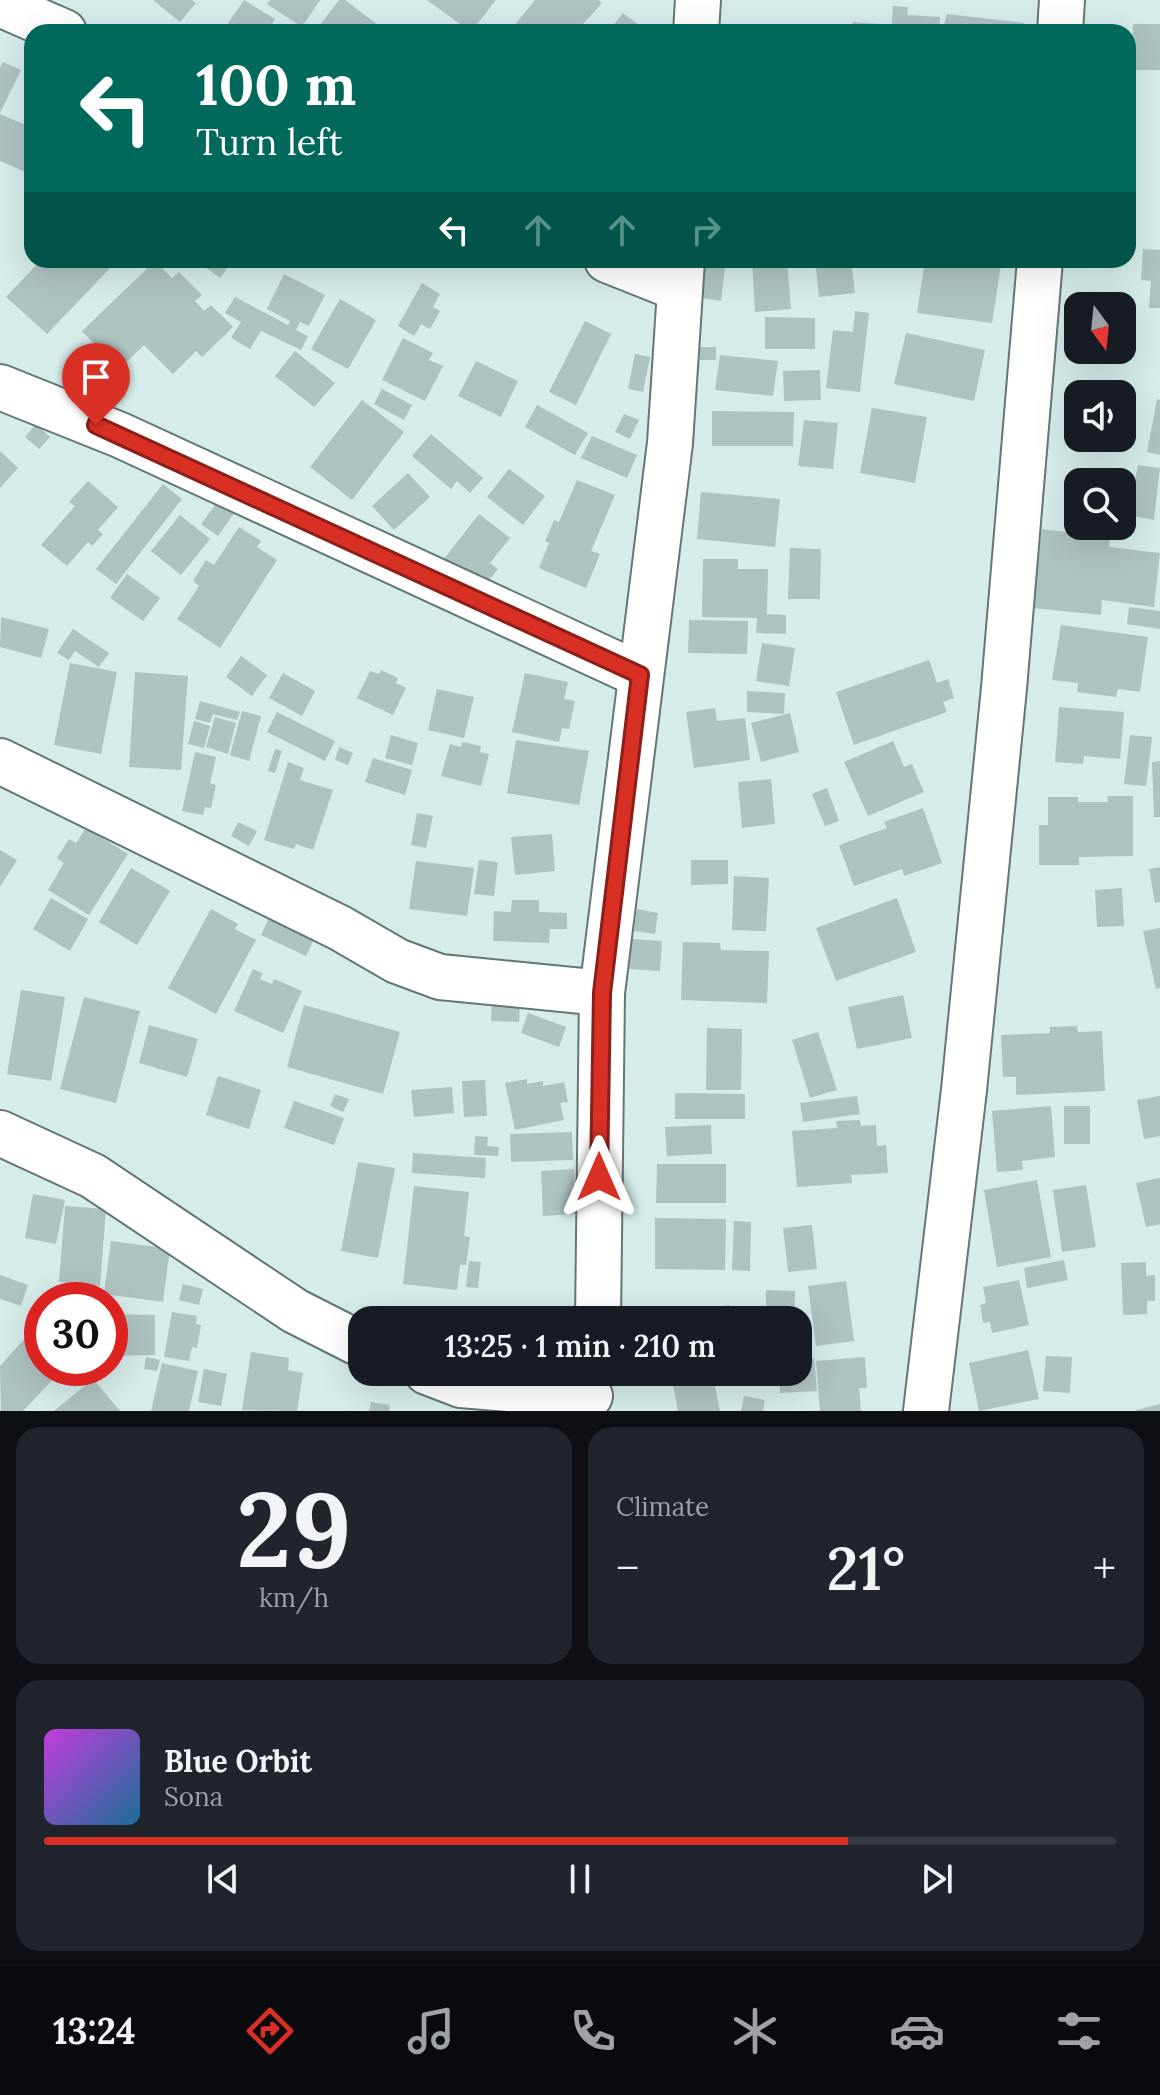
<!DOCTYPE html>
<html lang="en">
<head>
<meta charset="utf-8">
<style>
  body { margin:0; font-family:Lora,serif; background:#20242c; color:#f1f3f6; height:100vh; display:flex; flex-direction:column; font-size:30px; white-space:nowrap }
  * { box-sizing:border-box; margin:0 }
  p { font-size:26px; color:#9ea1a6 }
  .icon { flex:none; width:44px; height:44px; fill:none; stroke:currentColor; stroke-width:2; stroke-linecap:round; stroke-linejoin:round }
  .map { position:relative; height:1411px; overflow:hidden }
  .details { display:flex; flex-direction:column; gap:16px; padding:16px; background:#0d0f14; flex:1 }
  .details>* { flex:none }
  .guide { position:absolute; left:24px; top:24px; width:1112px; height:244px; border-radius:24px; box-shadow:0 8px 32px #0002; background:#00695c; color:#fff; overflow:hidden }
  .needle { width:52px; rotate:165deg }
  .tools { position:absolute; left:1064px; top:292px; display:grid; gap:16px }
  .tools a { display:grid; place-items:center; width:72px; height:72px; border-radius:16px; background:#171b24; box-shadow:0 8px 32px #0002; font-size:40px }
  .speed { position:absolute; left:24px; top:1282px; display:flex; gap:16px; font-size:40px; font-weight:700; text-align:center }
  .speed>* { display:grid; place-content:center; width:104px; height:104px; border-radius:50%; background:#171b24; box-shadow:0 8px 32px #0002; line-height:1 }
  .speed .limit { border:12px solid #d22; background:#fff; color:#111 }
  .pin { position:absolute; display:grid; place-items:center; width:68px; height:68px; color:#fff; margin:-82px -34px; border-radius:50% 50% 50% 0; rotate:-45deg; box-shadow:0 0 8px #0007 }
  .pin .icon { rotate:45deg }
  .me { position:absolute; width:88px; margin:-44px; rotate:0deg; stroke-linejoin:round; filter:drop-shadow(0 0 6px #0008) }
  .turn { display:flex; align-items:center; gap:28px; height:168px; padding:0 40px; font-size:36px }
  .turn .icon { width:104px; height:104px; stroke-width:2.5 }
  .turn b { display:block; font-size:56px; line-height:68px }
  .lanes { display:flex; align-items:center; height:76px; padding:0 40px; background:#0003; justify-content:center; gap:40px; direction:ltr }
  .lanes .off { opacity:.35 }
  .big { font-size:60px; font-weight:600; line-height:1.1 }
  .details .widget { flex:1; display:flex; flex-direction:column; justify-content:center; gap:12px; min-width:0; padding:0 28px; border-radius:24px; background:#20242c }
  .details .dial { align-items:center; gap:0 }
  .dial b { font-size:104px; line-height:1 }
  .song { display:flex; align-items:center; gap:24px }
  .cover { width:96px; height:96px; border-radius:12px; background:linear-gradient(135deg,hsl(290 70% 55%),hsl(200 70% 35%)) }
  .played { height:8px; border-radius:4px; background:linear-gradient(90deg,#d93025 75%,#363941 75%) }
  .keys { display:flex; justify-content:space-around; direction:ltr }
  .heat { display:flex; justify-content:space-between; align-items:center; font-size:44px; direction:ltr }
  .details .tiles { flex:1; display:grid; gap:16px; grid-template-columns:1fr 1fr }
  .widget:last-child { grid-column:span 2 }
  .trip { position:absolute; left:348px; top:1306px; width:464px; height:80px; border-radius:24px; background:#171b24; box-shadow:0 8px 32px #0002; font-weight:600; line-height:80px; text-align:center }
  .tabs { display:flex; height:128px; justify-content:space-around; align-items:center; background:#090b0e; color:#9ea1a6 }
  .tabs .icon { width:56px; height:56px }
  .tabs .on { color:#d93025 }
  .tabs b { font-size:36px; color:#f1f3f6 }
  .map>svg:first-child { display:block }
  .building { fill:#adc3c2 }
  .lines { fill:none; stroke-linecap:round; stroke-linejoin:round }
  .minor-casing { stroke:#637776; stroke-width:48 }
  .minor { stroke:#fff; stroke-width:44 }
  .route-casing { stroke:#8d1f18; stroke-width:20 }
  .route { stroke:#d93025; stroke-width:14 }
</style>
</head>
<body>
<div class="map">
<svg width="1160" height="1411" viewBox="0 0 1160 1411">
  <rect width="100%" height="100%" fill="#d5ecea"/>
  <g class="building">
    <path d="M153 0H192L196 3 180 22Z"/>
    <path d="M244 0 275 19 267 32H222Z"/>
    <path d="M270 0H320L302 27 267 4Z"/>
    <path d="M339 0H345L387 32H330L320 25Z"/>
    <path d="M427 0H496L471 32Z"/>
    <path d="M535 0H599L602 3 576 32H509Z"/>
    <path d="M893 6 908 7 907 15 940 17 939 32H891Z"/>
    <path d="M623 13 639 25 633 32H608Z"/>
    <path d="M947 14 1024 23 1023 32H942Z"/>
    <path d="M853 22 879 24 878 32H853Z"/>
    <path d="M1133 24H1160V70H1132Z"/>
    <path d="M3 62 21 70 0 113V68Z"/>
    <path d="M0 114 32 128V165L28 173 0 161Z"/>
    <path d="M1143 249 1160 250V308H1149L1151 281 1141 280Z"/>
    <path d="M41 260H110L114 264 47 334 6 297Z"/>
    <path d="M196 260H233L220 278Z"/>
    <path d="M706 260H726L721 301 701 298Z"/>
    <path d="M752 260H787L791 309 755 312Z"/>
    <path d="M815 260H851L855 293 819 297Z"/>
    <path d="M925 260 1001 265 992 323 917 313Z"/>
    <path d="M155 261 172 278 179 272 202 295 195 301 204 311 211 305 233 327 202 357 196 351 173 374 144 345 119 369 82 331Z"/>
    <path d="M284 274 325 295 309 326 300 322 296 330 308 336 301 350 261 331 250 349 231 338 241 322 225 313 235 297 288 325 290 321 267 309Z"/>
    <path d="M422 283 440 294 433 307 440 311 430 329 421 324 414 336 398 326Z"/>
    <path d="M340 299 376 320 348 369 311 349Z"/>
    <path d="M855 311 869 313 860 392 826 388 833 330 853 332Z"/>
    <path d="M1071 315 1078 316V350H1124L1123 356 1067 352Z"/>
    <path d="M765 317 815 318V349H765Z"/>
    <path d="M1122 320H1127L1124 345H1122Z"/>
    <path d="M585 321 611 334 576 405 549 392Z"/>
    <path d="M906 333 985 350 974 401 894 384Z"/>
    <path d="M403 338 433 353 429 360 443 366 425 401 382 380Z"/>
    <rect x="700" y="347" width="16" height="13"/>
    <path d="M295 351 335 383 314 407 275 376Z"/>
    <path d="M635 354 650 357 643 392 628 389Z"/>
    <path d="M720 355 778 361 773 396 715 390Z"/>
    <path d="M476 361 518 381 501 417 458 396Z"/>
    <path d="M820 370 821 400 784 401 783 371Z"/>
    <path d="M382 389 412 405 404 420 374 404Z"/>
    <path d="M1157 399 1160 400V455L1147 452Z"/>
    <path d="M362 400 404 432 352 500 310 467Z"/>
    <path d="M537 405 588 433 575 455 525 427Z"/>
    <path d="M872 408 927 417 915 483 860 473Z"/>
    <path d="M712 411 794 412 793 446H712Z"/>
    <path d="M624 414 639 420 630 439 615 432Z"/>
    <path d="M804 420 838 423 833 469 798 466Z"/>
    <path d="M36 424 50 437 39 449 25 437Z"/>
    <path d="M431 434 483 478 470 493 457 481 451 489 412 456Z"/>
    <path d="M592 436 637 455 627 478 581 458Z"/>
    <path d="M0 451 18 468 0 488Z"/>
    <path d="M1138 465 1160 468 1154 520 1128 515Z"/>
    <path d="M509 469 545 496 523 525 487 497Z"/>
    <path d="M408 473 430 497 394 530 372 506Z"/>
    <path d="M577 480 615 495 591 551 600 554 586 588 539 568 549 543 545 541 554 520 559 522Z"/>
    <path d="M88 481 118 507 98 530 103 534 92 546 88 542 67 566 41 545 75 506 69 502Z"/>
    <path d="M163 484 182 499 116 584 96 569Z"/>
    <path d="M701 492 780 499 775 547 697 539Z"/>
    <path d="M219 500 235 512 218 536 201 524Z"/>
    <path d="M479 514 510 538 490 563 498 569 478 594 440 564Z"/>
    <path d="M180 515 210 539 181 575 151 551Z"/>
    <path d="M239 527 261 541 257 547 277 560 220 648 177 619 199 586 193 581 206 560 214 565Z"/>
    <path d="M1042 529 1110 537 1109 547 1160 553 1154 607 1102 600 1101 615 1033 608Z"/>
    <path d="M790 548 821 549 820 599H788Z"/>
    <path d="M703 559H738V569H768L767 614 786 615V634L756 633 757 618 702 617Z"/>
    <path d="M127 574 160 598 143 621 110 598Z"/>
    <path d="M1129 607 1160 611V629L1127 624Z"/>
    <path d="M1 617 49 629 41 658 0 647Z"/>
    <path d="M689 620 748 621 747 654 688 653Z"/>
    <path d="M1061 625 1148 637 1140 692 1118 689 1116 697 1077 692 1078 683 1052 680Z"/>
    <path d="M73 629 109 653 99 667 75 651 69 660 57 653Z"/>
    <path d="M762 643 795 648 789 686 756 681Z"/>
    <path d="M241 656 267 675 252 696 226 677Z"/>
    <path d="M929 660 937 683 948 679 954 698 943 702 947 712 854 745 836 692Z"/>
    <path d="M70 663 117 672 101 754 54 745Z"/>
    <path d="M381 670 398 678 396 683 406 688 393 715 357 698 370 671 379 674Z"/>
    <path d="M135 672 188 676 181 770 129 767Z"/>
    <path d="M283 673 315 691 302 716 269 698Z"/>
    <path d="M525 673 568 682 564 699 575 701 569 729 562 728 559 742 512 732Z"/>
    <path d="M437 689 474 697 464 738 428 730Z"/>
    <path d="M747 691 785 693 784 714 747 712Z"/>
    <path d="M200 701 240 712 237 720 213 714 210 723 195 719Z"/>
    <path d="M1059 707 1124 712 1120 759 1084 756 1083 764 1055 762Z"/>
    <path d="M715 708 717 721 745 718 750 760 694 768 686 712Z"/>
    <path d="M242 711 261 716 249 761 230 755Z"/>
    <path d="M277 712 335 741 325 761 267 732Z"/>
    <path d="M790 713 799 752 761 762 751 723Z"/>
    <path d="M215 717 236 723 228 754 206 747Z"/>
    <path d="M194 721 210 726 204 748 188 744Z"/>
    <path d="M391 735 418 743 412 765 385 758Z"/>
    <path d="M1130 735 1152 737 1146 786 1124 784Z"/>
    <path d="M516 740 589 751 579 805 507 793Z"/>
    <path d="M893 741 904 767 912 764 924 792 868 816 844 762Z"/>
    <path d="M462 742 481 746 480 752 489 754 481 786 441 776 450 744 461 747Z"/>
    <path d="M339 747 353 753 348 765 335 760Z"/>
    <path d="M275 749 282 751 275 773 268 771Z"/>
    <path d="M195 752 216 757 210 783 216 785 211 808 205 807 203 815 182 811Z"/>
    <path d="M373 758 412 770 405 795 365 782Z"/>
    <path d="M1160 761V817H1154L1152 762Z"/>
    <path d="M288 762 304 768 300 780 333 790 313 850 296 844 294 849 264 840Z"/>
    <path d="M771 779 775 824 742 828 738 782Z"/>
    <path d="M827 788 839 821 825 826 812 794Z"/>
    <path d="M1107 796H1133V856L1079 857V865H1039V825H1048V797H1078V802H1108Z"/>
    <path d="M923 808 942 863 904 876 902 869 854 886 839 845 887 828 884 822Z"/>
    <path d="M417 813 433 816 426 848 411 845Z"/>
    <path d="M238 822 257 831 249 846 231 836Z"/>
    <path d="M86 828 128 854 89 915 48 890 64 863 57 858 69 839 76 843Z"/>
    <path d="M552 834 555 871 515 875 511 837Z"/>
    <path d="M0 850 17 860 0 887Z"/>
    <path d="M479 860 498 862 494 896 474 894Z"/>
    <path d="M691 860H728V884L691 885Z"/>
    <path d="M416 861 474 868 467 916 409 909Z"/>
    <path d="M1160 867V902L1155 903 1149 869Z"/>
    <path d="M131 868 170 891 137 945 99 922Z"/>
    <path d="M734 876 769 878 766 931 732 930Z"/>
    <path d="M1122 888 1124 926 1097 927 1095 890Z"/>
    <path d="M51 898 88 919 70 951 33 929Z"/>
    <path d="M897 898 916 952 836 981 816 928Z"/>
    <path d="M512 900H539V912L567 913V929H550L549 943 493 941 494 911 511 912Z"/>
    <path d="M211 909 238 924 235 929 256 940 216 1014 168 988Z"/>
    <path d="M637 909 658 913 655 934 634 931Z"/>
    <path d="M270 916 315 937 306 956 261 935Z"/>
    <path d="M1160 928V988L1156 989 1143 931Z"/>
    <path d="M632 939 662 941 660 971 629 969Z"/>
    <path d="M683 942 720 943 721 950 769 951 767 1003 681 1000Z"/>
    <path d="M253 969 263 973 260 979 272 984 274 979 302 991 283 1033 234 1011Z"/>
    <path d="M21 990 65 997 51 1081 7 1074Z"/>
    <path d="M903 995 912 1038 857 1049 848 1007Z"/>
    <path d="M84 997 140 1011 116 1103 60 1089Z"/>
    <path d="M492 1000 520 1001 519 1022 491 1021Z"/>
    <path d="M304 1005 400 1032 383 1094 287 1067Z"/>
    <path d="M528 1013 566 1027 559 1047 521 1033Z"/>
    <path d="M149 1025 198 1039 187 1077 139 1063Z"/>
    <path d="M1077 1026 1078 1032 1102 1031 1105 1091 1016 1095V1077H1003L1001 1035 1050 1033V1027Z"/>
    <path d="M707 1028 742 1029 741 1090H706Z"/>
    <path d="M818 1032 837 1090 810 1098 792 1040Z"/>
    <path d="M218 1076 261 1090 249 1129 206 1115Z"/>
    <path d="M527 1079V1084L543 1081V1086L564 1082 568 1102 560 1103 564 1120 515 1130 505 1083Z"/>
    <path d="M485 1080 487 1116 464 1117 462 1081Z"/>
    <path d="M452 1087 454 1113 414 1117 411 1090Z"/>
    <path d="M675 1093 745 1094V1119H675Z"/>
    <path d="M335 1094 349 1099 343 1112 330 1106Z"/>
    <path d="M857 1096 860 1114 803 1122 800 1103Z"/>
    <path d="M1160 1096V1136L1144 1139 1137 1100Z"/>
    <path d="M294 1101 344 1118 334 1145 284 1128Z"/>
    <path d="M1051 1106 1055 1157 1022 1161 1023 1170 997 1172 992 1111Z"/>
    <rect x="1064" y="1106" width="26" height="38"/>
    <path d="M860 1120 861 1126 876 1125 877 1146 886 1145 888 1173 851 1175 852 1183 797 1187 792 1131 837 1128 836 1121Z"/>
    <path d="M711 1125 712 1154 667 1156 665 1127Z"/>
    <path d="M572 1132 573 1160 511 1162 510 1134Z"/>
    <path d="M475 1136 488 1137 487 1146 499 1147 498 1156 474 1155Z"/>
    <path d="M413 1153 486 1158 485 1178 412 1173Z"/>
    <path d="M358 1162 395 1168 378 1258 341 1251Z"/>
    <path d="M657 1164H726V1203H656Z"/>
    <path d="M574 1169 576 1214 543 1216 541 1171Z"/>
    <path d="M1160 1178V1224L1146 1227 1136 1183Z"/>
    <path d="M1037 1180 1051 1257 997 1267 984 1190Z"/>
    <path d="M1086 1185 1096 1247 1062 1252 1053 1190Z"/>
    <path d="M414 1186 469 1192 464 1236 470 1237 466 1265H460L457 1290 403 1284Z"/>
    <path d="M33 1194 65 1200 56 1244 25 1238Z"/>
    <path d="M65 1206 106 1209 100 1286 59 1282Z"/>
    <path d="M655 1218 726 1219 725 1270 655 1269Z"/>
    <path d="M734 1221 751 1222 750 1271 732 1270Z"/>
    <path d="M812 1225 817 1269 788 1272 783 1228Z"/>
    <path d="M111 1241 170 1249 163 1302 104 1294Z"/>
    <path d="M1064 1260 1068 1280 1027 1288 1024 1268Z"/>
    <path d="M469 1261 481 1262 478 1288 466 1287Z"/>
    <path d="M1146 1262V1276L1155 1275V1301H1147V1314L1123 1315 1121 1263Z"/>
    <path d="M0 1275 28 1285 21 1306 0 1299Z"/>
    <path d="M1019 1280 1029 1325 992 1333 990 1322 983 1323 980 1305 986 1303 983 1287Z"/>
    <path d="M846 1281 854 1341 816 1346 808 1286Z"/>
    <path d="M183 1284 203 1289 199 1305 179 1300Z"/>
    <path d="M88 1286 90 1300H46L45 1293Z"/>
    <path d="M766 1290 795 1291V1320H766Z"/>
    <path d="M729 1305 732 1320H694L693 1311Z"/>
    <path d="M172 1312 197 1316 196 1324 201 1325 197 1348 192 1347 189 1361 164 1357Z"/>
    <path d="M110 1314 155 1315V1355L110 1356Z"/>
    <path d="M26 1337 42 1352V1368L62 1370 23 1411H1L0 1366Z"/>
    <path d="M1028 1350 1039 1399 979 1411 969 1363Z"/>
    <path d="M251 1352 289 1358 288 1370 303 1373 297 1411 242 1410Z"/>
    <path d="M1046 1356 1072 1357 1070 1393 1043 1391Z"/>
    <path d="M146 1357 160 1360 157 1371 144 1369Z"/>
    <path d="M865 1357 867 1388H859L861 1411H820L816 1361Z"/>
    <path d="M814 1358 817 1391 780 1393 778 1372H798V1360Z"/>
    <path d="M162 1363 198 1371 189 1411H151Z"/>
    <path d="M204 1369 227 1374 221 1406 198 1402Z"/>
    <path d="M712 1372 720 1411H678L672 1379Z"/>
    <path d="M93 1379 120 1411H54Z"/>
    <path d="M744 1396 765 1400 763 1411H741Z"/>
    <path d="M371 1402 390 1405 389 1411H369Z"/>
    <path d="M1160 1404V1411H1136V1410Z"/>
  </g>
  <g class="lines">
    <g class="minor-casing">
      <g id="minor">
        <path d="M0 4 64 32"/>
        <path d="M696 32 698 0"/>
        <path d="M1060 32 1062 0"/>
        <path d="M607 260 680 289"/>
        <path d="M0 387 120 435 640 675"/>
        <path d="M0 761 340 928 397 961 440 977 602 993"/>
        <path d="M0 1133 93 1176 295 1311 362 1345"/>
        <path d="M598 1320 602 993 670 443 682 260"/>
        <path d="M427 1372 461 1385 590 1396"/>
        <path d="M926 1411 964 1090 1004 688 1040 260"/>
      </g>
    </g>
    <use href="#minor" class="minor"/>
  </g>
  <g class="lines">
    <g class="route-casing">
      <path id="route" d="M96 425 640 675 602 993 599 1177"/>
    </g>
    <use href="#route" class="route"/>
  </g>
</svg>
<div class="tools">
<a><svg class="needle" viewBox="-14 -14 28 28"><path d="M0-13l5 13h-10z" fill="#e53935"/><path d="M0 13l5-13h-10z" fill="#9ea1a6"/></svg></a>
<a><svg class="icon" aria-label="sound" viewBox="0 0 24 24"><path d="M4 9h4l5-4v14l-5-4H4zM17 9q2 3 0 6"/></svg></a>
<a><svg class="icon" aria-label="search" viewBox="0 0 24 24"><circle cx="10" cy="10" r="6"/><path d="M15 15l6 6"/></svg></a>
</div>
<div class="speed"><div class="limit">30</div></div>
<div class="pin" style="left:96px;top:425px;background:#d93025"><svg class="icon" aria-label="arrive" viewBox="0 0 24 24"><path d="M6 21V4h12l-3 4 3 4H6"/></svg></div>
<svg class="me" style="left:599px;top:1177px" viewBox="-20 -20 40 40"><path d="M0-17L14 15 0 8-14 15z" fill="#d93025" stroke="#fff" stroke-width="4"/></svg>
<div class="trip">13:25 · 1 min · 210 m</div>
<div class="guide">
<div class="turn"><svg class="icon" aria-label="left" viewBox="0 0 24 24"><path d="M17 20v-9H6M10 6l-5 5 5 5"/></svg><div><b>100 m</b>Turn left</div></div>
<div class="lanes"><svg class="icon" aria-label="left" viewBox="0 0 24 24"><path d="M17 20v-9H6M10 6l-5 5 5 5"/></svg><svg class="icon off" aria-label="ahead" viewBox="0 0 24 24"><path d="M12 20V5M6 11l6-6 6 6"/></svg><svg class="icon off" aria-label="ahead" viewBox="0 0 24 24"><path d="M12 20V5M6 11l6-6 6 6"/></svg><svg class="icon off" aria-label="right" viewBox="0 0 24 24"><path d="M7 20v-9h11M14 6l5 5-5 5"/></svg></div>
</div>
</div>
<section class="details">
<div class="tiles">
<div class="widget dial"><b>29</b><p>km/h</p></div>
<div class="widget"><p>Climate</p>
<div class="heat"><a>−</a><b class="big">21°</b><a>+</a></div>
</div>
<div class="widget">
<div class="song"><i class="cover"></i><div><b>Blue Orbit</b><p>Sona</p></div></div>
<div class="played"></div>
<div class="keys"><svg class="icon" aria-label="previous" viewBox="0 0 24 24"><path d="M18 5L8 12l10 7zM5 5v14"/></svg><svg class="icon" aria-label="pause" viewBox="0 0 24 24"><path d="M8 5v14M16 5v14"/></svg><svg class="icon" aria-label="next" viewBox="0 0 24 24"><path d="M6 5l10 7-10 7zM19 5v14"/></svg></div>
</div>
</div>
</section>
<nav class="tabs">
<b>13:24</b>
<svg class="icon on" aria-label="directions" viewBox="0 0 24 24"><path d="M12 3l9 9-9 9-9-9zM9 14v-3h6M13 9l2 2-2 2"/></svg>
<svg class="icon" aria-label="music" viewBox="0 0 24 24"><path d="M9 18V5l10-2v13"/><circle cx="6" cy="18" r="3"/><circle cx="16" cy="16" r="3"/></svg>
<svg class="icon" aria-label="phone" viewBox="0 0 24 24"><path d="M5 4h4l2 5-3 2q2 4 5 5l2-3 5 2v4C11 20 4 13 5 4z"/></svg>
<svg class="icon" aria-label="climate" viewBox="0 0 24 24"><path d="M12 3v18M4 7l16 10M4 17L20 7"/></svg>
<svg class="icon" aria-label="car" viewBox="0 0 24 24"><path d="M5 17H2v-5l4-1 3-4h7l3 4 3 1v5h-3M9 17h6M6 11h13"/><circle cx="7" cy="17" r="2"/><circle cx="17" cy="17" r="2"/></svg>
<svg class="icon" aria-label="filters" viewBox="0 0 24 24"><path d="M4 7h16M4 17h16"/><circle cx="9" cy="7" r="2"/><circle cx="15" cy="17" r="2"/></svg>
</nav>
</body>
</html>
